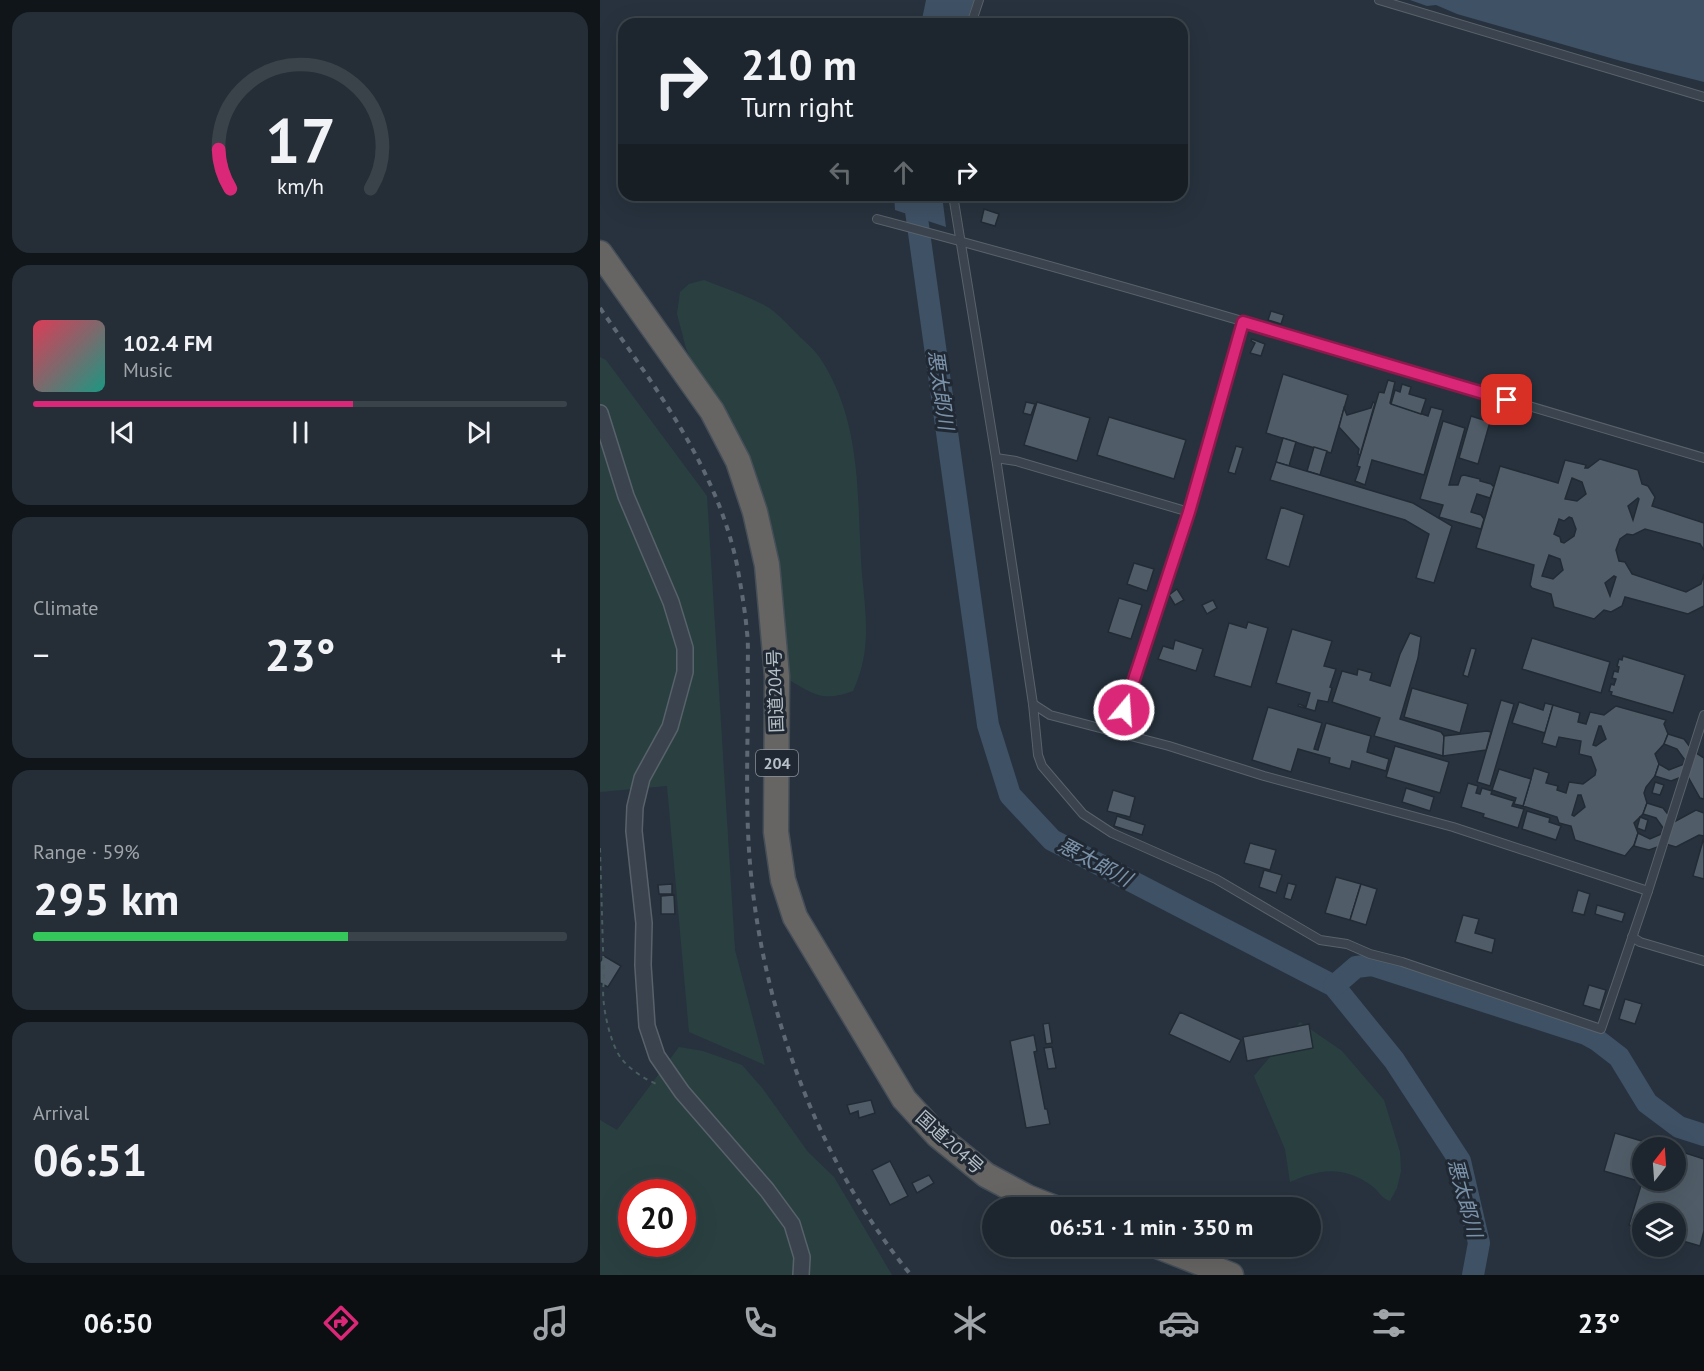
<!DOCTYPE html>
<html lang="en">
<head>
<meta charset="utf-8">
<style>
  body { margin:0; font-family:"PT Sans","Noto Sans JP",sans-serif; background:#252e36; color:#f1f3f6; height:100vh; display:flex; flex-direction:column; font-size:22px; white-space:nowrap }
  * { box-sizing:border-box; margin:0 }
  p { font-size:20px; color:#a0a5aa }
  .icon { flex:none; width:33px; height:33px; fill:none; stroke:currentColor; stroke-width:2; stroke-linecap:round; stroke-linejoin:round }
  .map { position:relative; flex:1; overflow:hidden }
  .drawer { display:flex; flex-direction:column; gap:12px; padding:12px; background:#101519; width:600px }
  .drawer>* { flex:none }
  .top-card { position:absolute; left:18px; top:18px; width:570px; height:183px; border-radius:18px; box-shadow:0 6px 24px #0002,0 0 0 2px #3b434a; background:#1d262e; color:#f1f3f6; overflow:hidden }
  .needle { width:39px; rotate:17deg }
  .controls { position:absolute; left:1032px; top:1137px; display:grid; gap:12px }
  .controls a { display:grid; place-items:center; width:54px; height:54px; border-radius:50%; background:#1d262e; box-shadow:0 6px 24px #0002,0 0 0 2px #3b434a; font-size:30px }
  .speed { position:absolute; left:18px; top:1179px; display:flex; gap:12px; font-size:30px; font-weight:700; text-align:center }
  .speed>* { display:grid; place-content:center; width:78px; height:78px; border-radius:50%; background:#1d262e; box-shadow:0 6px 24px #0002,0 0 0 2px #3b434a; line-height:1 }
  .speed .limit { border:9px solid #d22; background:#fff; color:#111 }
  .pin { position:absolute; display:grid; place-items:center; width:51px; height:51px; color:#fff; margin:-26px; border-radius:12px; box-shadow:0 3px 9px #0006 }
  .me { position:absolute; width:66px; margin:-33px; rotate:18deg; stroke-linejoin:round; filter:drop-shadow(0 0 4px #0008) }
  .turn { display:flex; align-items:center; gap:21px; height:126px; padding:0 24px; font-size:27px }
  .turn .icon { width:78px; height:78px; stroke-width:2.5 }
  .turn b { display:block; font-size:42px; line-height:51px }
  .lanes { display:flex; align-items:center; height:57px; padding:0 24px; background:#0003; justify-content:center; gap:30px; direction:ltr }
  .lanes .off { opacity:.35 }
  .big { font-size:45px; font-weight:700; line-height:1.1 }
  .drawer .widget { flex:1; display:flex; flex-direction:column; justify-content:center; gap:9px; min-width:0; padding:0 21px; border-radius:18px; background:#252e36 }
  .drawer .dial { align-items:center; gap:0 }
  .dial svg { height:156px; overflow:visible; fill:none; stroke:#3b434a; stroke-width:7; stroke-linecap:round; text-anchor:middle }
  .dial text { fill:#f1f3f6; stroke:none }
  .song { display:flex; align-items:center; gap:18px }
  .cover { width:72px; height:72px; border-radius:9px; background:linear-gradient(135deg,hsl(350 70% 55%),hsl(170 70% 35%)) }
  .played { height:6px; border-radius:3px; background:linear-gradient(90deg,#db2777 60%,#3b434a 60%) }
  .keys { display:flex; justify-content:space-around; direction:ltr }
  .heat { display:flex; justify-content:space-between; align-items:center; font-size:33px; direction:ltr }
  .charge { height:9px; border-radius:4px; background:linear-gradient(90deg,#34c759 59%,#3b434a 0) }
  .trip { position:absolute; left:382px; top:1197px; width:339px; height:60px; border-radius:30px; background:#1d262e; box-shadow:0 6px 24px #0002,0 0 0 2px #3b434a; font-weight:700; line-height:60px; text-align:center }
  .tabs { display:flex; height:96px; justify-content:space-around; align-items:center; background:#0c0f12; color:#a0a5aa }
  .tabs .icon { width:42px; height:42px }
  .tabs .on { color:#db2777 }
  .tabs b { font-size:27px; color:#f1f3f6 }
  main { display:flex; flex:1; min-height:0 }
  .map>svg:first-child { display:block }
  .green { fill:#2a4040; fill-rule:evenodd }
  .water { fill:#3f5165 }
  .lines { fill:none; stroke-linecap:round; stroke-linejoin:round }
  .river { stroke:#3f5165; stroke-width:22 }
  .building { fill:#505d68; stroke:#222b35; stroke-width:1.5; fill-rule:evenodd }
  .service-casing { stroke:#59626b; stroke-width:10 }
  .minor-casing { stroke:#59626b; stroke-width:18 }
  .trunk-casing { stroke:#464f58; stroke-width:27 }
  .path { stroke:#495c5e; stroke-width:2; stroke-dasharray:4.5 4.5; stroke-linecap:butt }
  .service { stroke:#3b444e; stroke-width:8 }
  .minor { stroke:#3b444e; stroke-width:15 }
  .trunk { stroke:#666564; stroke-width:24 }
  .rail { stroke:#5d6874; stroke-width:4; stroke-dasharray:6 6; stroke-linecap:butt }
  .route-casing { stroke:#8e194d; stroke-width:15 }
  .route { stroke:#db2777; stroke-width:10 }
  .labels { text-anchor:middle; dominant-baseline:central; stroke-width:6; stroke-linejoin:round; paint-order:stroke }
  .shield { fill:#202933; stroke:#8a929b; stroke-width:1.5 }
  .shield-label { font-size:16px; font-weight:bold; fill:#b7bfc8 }
  .street-label { font-size:18px; fill:#b7bfc8; stroke:#202933 }
  .water-label { font-size:20px; font-style:italic; fill:#7b92a9; stroke:#202933 }
</style>
</head>
<body>
<main>
<section class="drawer">
<div class="widget dial"><svg viewBox="0 0 100 80">
<path d="M14 69A42 42 0 1 1 86 69"/>
<path d="M14 69A42 42 0 0 1 8 49" stroke="#db2777"/>
<text x="50" y="56" font-size="32" font-weight="700">17</text>
<text x="50" y="72" font-size="11">km/h</text>
</svg></div>
<div class="widget">
<div class="song"><i class="cover"></i><div><b>102.4 FM</b><p>Music</p></div></div>
<div class="played"></div>
<div class="keys"><svg class="icon" aria-label="previous" viewBox="0 0 24 24"><path d="M18 5L8 12l10 7zM5 5v14"/></svg><svg class="icon" aria-label="pause" viewBox="0 0 24 24"><path d="M8 5v14M16 5v14"/></svg><svg class="icon" aria-label="next" viewBox="0 0 24 24"><path d="M6 5l10 7-10 7zM19 5v14"/></svg></div>
</div>
<div class="widget"><p>Climate</p>
<div class="heat"><a>−</a><b class="big">23°</b><a>+</a></div>
</div>
<div class="widget"><p>Range · 59%</p><b class="big">295 km</b><div class="charge"></div></div>
<div class="widget"><p>Arrival</p><b class="big">06:51</b></div>
</section>
<div class="map">
<svg width="1104" height="1275" viewBox="0 0 1104 1275">
  <rect width="100%" height="100%" fill="#27323e"/>
  <g class="green">
    <path d="M104 280C124 288 145 295 164 305 176 311 188 325 198 335 205 342 214 349 220 358 261 420 257 491 261 561 264 608 274 646 253 691 220 703 213 693 184 677L180 633 118 426 86 348 77 314 80 292 89 284Z"/>
    <path d="M0 357 6 360 107 496 135 950 165 1065 89 1032 67 786 0 792Z"/>
    <path d="M700 1022 742 1051 784 1100 800 1152 801 1171 797 1188 790 1201C782 1199 779 1191 772 1186 744 1165 719 1169 690 1182L685 1149 654 1076Z"/>
    <path d="M79 1047 103 1051 142 1065 163 1089 208 1152 234 1177 292 1275H0V1120L17 1130ZM32 1192H82V1244H32Z"/>
  </g>
  <g class="water">
    <path d="M326 0H374L366 24H321Z"/>
    <path d="M810 0H1104V82L1021 61 857 14 836 5 827 6Z"/>
    <path d="M294 195H342L346 227 295 210Z"/>
  </g>
  <g class="lines">
    <g class="river">
      <path d="M315 204 388 725 410 795 452 840 734 986 794 1060 860 1161 879 1243 873 1275"/>
      <path d="M734 986 756 967 772 965 986 1034 997 1040 1019 1057 1047 1103 1079 1127 1104 1135"/>
    </g>
  </g>
  <g class="building">
    <path d="M384 209 399 214 395 226 381 222Z"/>
    <path d="M671 311 684 315 681 324 668 320Z"/>
    <path d="M652 339 665 344 661 356 650 353 655 343 651 341Z"/>
    <path d="M683 374 748 395 731 453 666 433Z"/>
    <path d="M788 380 795 382 790 403 828 416 831 407 843 410 824 475 772 460 765 485 755 481 760 467 757 466 779 392 784 393Z"/>
    <path d="M802 384 811 387 809 394 826 399 821 414 791 404 795 390 800 392Z"/>
    <path d="M426 402 435 404 431 415 423 413Z"/>
    <path d="M437 402 490 418 477 461 424 445Z"/>
    <path d="M773 402 775 403 760 455 758 454 759 449 739 427 744 408 747 415 771 408Z"/>
    <path d="M871 416 890 422 878 464 859 458Z"/>
    <path d="M509 417 586 440 574 479 497 455Z"/>
    <path d="M843 421 865 428 849 485H858L861 476 864 475 880 479V481L891 484 894 487 890 498 877 494 871 512 881 515 884 519 881 529 839 517 843 505 820 499Z"/>
    <path d="M683 438 696 442 689 466 676 462Z"/>
    <path d="M636 446 643 448 635 474 628 472Z"/>
    <path d="M714 447 727 451 720 475 707 471Z"/>
    <path d="M1000 459 1038 470 1042 484 1048 486 1055 497 1052 506 1104 523V550L1100 544 1045 529 1033 535 1027 534 1020 539 1016 550 1019 561 1025 562 1032 574 1086 592 1101 584 1104 574V606L1088 614 1025 597 1022 606 1011 612 1004 610 994 619 954 607 951 594 932 588 930 585 934 565 876 548 900 466 958 483 965 460 986 465 985 468H988ZM972 478 982 482 986 494 977 501 965 499ZM1038 498 1039 499 1033 520 1028 506ZM969 517 972 518 976 529 974 536 964 543 961 542 960 537 954 534 959 519 964 521ZM949 555 960 559 963 570 953 579 942 576ZM1014 576 1016 577 1010 596 1005 583Z"/>
    <path d="M676 462 813 503 852 526 834 583 816 578 829 534 805 520 670 480Z"/>
    <path d="M681 507 704 515 689 567 666 559Z"/>
    <path d="M534 563 554 569 547 591 527 584Z"/>
    <path d="M577 589 584 600 575 605 569 595Z"/>
    <path d="M519 598 542 605 531 639 508 632Z"/>
    <path d="M613 600 617 608 607 614 602 605Z"/>
    <path d="M648 622 668 628 651 687 614 676 629 623 646 628Z"/>
    <path d="M692 629 732 641 724 666 736 669 730 687 732 688 728 702 718 700 715 711 698 706 699 704 706 707 710 693 676 683Z"/>
    <path d="M810 633 821 637 818 658 800 719 841 732 844 736 843 756 774 736 780 718 732 702 742 671 757 675 758 669 772 673 770 680 790 686 800 654Z"/>
    <path d="M932 638 1010 662 1001 693 922 669Z"/>
    <path d="M575 640 603 649 596 671 558 659 563 646 573 649Z"/>
    <path d="M871 648 876 649 868 677 863 675Z"/>
    <path d="M1023 656 1085 675 1073 713 1011 695 1012 692 1009 691 1011 684 1014 685 1016 679 1012 678 1014 671 1018 672 1019 667 1017 666 1019 659 1022 660Z"/>
    <path d="M812 688 868 704 860 733 804 717Z"/>
    <path d="M901 700 914 704 890 786 877 782Z"/>
    <path d="M919 702 943 710 945 703 953 705 945 733 912 723Z"/>
    <path d="M953 705 980 713 978 722 986 724 990 712 1004 715 1016 706 1066 720 1064 724 1068 734 1064 744 1055 754 1059 764 1055 776 1046 787 1044 793 1047 803 1043 814 1034 823 1038 833 1034 845 1025 856 975 840 971 826 959 823 957 817 923 806 934 768 949 773 946 783 958 786 957 790 966 793 969 782 983 784 995 775 996 770 991 757 979 754 981 741 959 737 956 747 942 743ZM999 726H1001L1006 739 996 746 993 745ZM978 795H981L985 807 974 816 972 815Z"/>
    <path d="M668 707 722 723 714 749 718 750 726 723 771 736 767 752 789 759 786 771 752 761 750 769 729 763 730 758 698 749 691 772 652 760Z"/>
    <path d="M887 731 891 732 886 750 843 756 844 736Z"/>
    <path d="M1068 734 1084 739 1093 751 1104 758V799L1100 798 1087 775 1071 781 1055 776 1059 764 1069 770 1087 763 1077 749 1064 744Z"/>
    <path d="M795 746 849 762 840 793 786 777Z"/>
    <path d="M899 769 931 779 923 806 914 804 916 798 892 790Z"/>
    <path d="M1055 782 1064 785 1060 795 1052 793Z"/>
    <path d="M868 783 878 786 876 793 880 794 882 788 892 791 891 794 914 801 912 806 924 809 918 828 883 817 884 814 861 807Z"/>
    <path d="M806 788 834 797 830 811 802 802Z"/>
    <path d="M513 790 535 797 530 817 507 811Z"/>
    <path d="M1047 803 1063 808 1074 822 1096 810 1104 813V836L1099 835 1076 847 1066 844 1049 850 1034 846 1038 833 1050 839 1066 832 1056 818 1043 814Z"/>
    <path d="M927 811 950 818 949 822 961 826 956 840 922 829Z"/>
    <path d="M517 816 545 825 542 835 514 826Z"/>
    <path d="M1040 817 1048 820 1045 831 1037 828Z"/>
    <path d="M1104 837V879L1093 876Z"/>
    <path d="M650 843 676 850 670 870 644 863Z"/>
    <path d="M664 870 682 875 676 893 659 887Z"/>
    <path d="M736 877 761 884 750 920 725 913Z"/>
    <path d="M688 883 696 885 691 900 684 898Z"/>
    <path d="M72 884V894H59L58 885Z"/>
    <path d="M761 884 777 889 766 925 750 920Z"/>
    <path d="M978 890 990 894 984 915 972 912Z"/>
    <path d="M74 895 75 914H61V896Z"/>
    <path d="M997 905 1025 913 1022 922 995 914Z"/>
    <path d="M863 915 879 919 875 933 895 939 892 953 855 942Z"/>
    <path d="M4 956 21 966 8 987 0 983V962Z"/>
    <path d="M989 985 1006 990 1000 1010 983 1005Z"/>
    <path d="M1025 999 1042 1004 1035 1024 1019 1019Z"/>
    <path d="M580 1012 641 1040 630 1062 569 1034Z"/>
    <path d="M449 1023 452 1043 446 1044 443 1024Z"/>
    <path d="M709 1024 713 1048 647 1061 643 1037Z"/>
    <path d="M434 1035 437 1051 434 1052 445 1109H447L450 1124 426 1128 410 1041Z"/>
    <path d="M452 1047 456 1068 448 1069 444 1048Z"/>
    <path d="M271 1100 275 1113 259 1118 258 1111 250 1114 247 1105Z"/>
    <path d="M1015 1133 1065 1148H1042V1180H1076V1150L1104 1159V1231L1100 1246 1076 1239V1214H1042V1229L1029 1225 1042 1182 1004 1171Z"/>
    <path d="M290 1161 308 1196 290 1205 272 1170Z"/>
    <path d="M329 1175 334 1183 317 1193 312 1183Z"/>
  </g>
  <g class="lines">
    <g class="service-casing">
      <g id="service">
        <path d="M779 0 1104 97"/>
        <path d="M371 24 379 0"/>
        <path d="M353 195 396 458 433 704 438 755 442 766 483 814 512 833 616 879 720 940 747 944 770 954 802 962 1001 1029 1048 891 1104 715"/>
        <path d="M277 219C554 292 829 377 1104 458"/>
        <path d="M396 458 416 461 589 512"/>
        <path d="M433 704 450 715 569 746 664 776 853 827 1048 891"/>
        <path d="M516 732 589 512 643 322"/>
        <path d="M1032 937 1040 942 1104 961"/>
      </g>
    </g>
    <g class="minor-casing">
      <path id="minor" d="M0 413 26 496 71 602 85 648V672L70 727 42 778 35 807 34 831 44 923 43 965 47 1026 57 1056 82 1092 167 1190 192 1224 202 1257 201 1275"/>
    </g>
    <g class="trunk-casing">
      <g id="trunk">
        <path d="M0 253 112 411 138 461 155 512 167 565 177 676 176 832 183 880 195 917 304 1099 337 1135 386 1175 427 1197 455 1208"/>
        <path d="M557 1246 631 1275"/>
      </g>
    </g>
    <path class="path" d="M0 848 4 982C0 1000 10 1044 21 1058 30 1070 46 1080 59 1085"/>
    <use href="#service" class="service"/>
    <use href="#minor" class="minor"/>
    <use href="#trunk" class="trunk"/>
    <path class="rail" d="M0 308C55 387 117 468 137 565 141 587 145 610 147 632 149 649 147 667 148 684 148 733 146 782 148 831 154 986 211 1154 311 1275"/>
  </g>
  <g class="lines">
    <g class="route-casing">
      <path id="route" d="M524 710 589 512 643 322 907 400"/>
    </g>
    <use href="#route" class="route"/>
  </g>
  <g class="labels">
    <rect class="shield" x="156" y="750" width="42" height="26" rx="4.5"/>
    <g class="shield-label">
      <text x="177" y="763">204</text>
    </g>
    <g class="street-label">
      <text transform="translate(175 691) rotate(-92)">国道204号</text>
      <text transform="translate(350 1142) rotate(42)">国道204号</text>
    </g>
    <g class="water-label">
      <text transform="translate(341 390) rotate(82)">悪太郎川</text>
      <text transform="translate(495 862) rotate(28)">悪太郎川</text>
      <text transform="translate(865 1198) rotate(75)">悪太郎川</text>
    </g>
  </g>
</svg>
<div class="controls">
<a><svg class="needle" viewBox="-14 -14 28 28"><path d="M0-13l5 13h-10z" fill="#e53935"/><path d="M0 13l5-13h-10z" fill="#a0a5aa"/></svg></a>
<a><svg class="icon" aria-label="layers" viewBox="0 0 24 24"><path d="M12 4l9 5-9 5-9-5zM3 14l9 5 9-5"/></svg></a>
</div>
<div class="speed"><div class="limit">20</div></div>
<div class="pin" style="left:907px;top:400px;background:#d93025"><svg class="icon" aria-label="arrive" viewBox="0 0 24 24"><path d="M6 21V4h12l-3 4 3 4H6"/></svg></div>
<svg class="me" style="left:524px;top:710px" viewBox="-20 -20 40 40"><circle r="17" fill="#db2777" stroke="#fff" stroke-width="3"/><path d="M0-11L8 9 0 5-8 9z" fill="#fff"/></svg>
<div class="trip">06:51 · 1 min · 350 m</div>
<div class="top-card">
<div class="turn"><svg class="icon" aria-label="right" viewBox="0 0 24 24"><path d="M7 20v-9h11M14 6l5 5-5 5"/></svg><div><b>210 m</b>Turn right</div></div>
<div class="lanes"><svg class="icon off" aria-label="left" viewBox="0 0 24 24"><path d="M17 20v-9H6M10 6l-5 5 5 5"/></svg><svg class="icon off" aria-label="ahead" viewBox="0 0 24 24"><path d="M12 20V5M6 11l6-6 6 6"/></svg><svg class="icon" aria-label="right" viewBox="0 0 24 24"><path d="M7 20v-9h11M14 6l5 5-5 5"/></svg></div>
</div>
</div>
</main>
<nav class="tabs">
<b>06:50</b>
<svg class="icon on" aria-label="directions" viewBox="0 0 24 24"><path d="M12 3l9 9-9 9-9-9zM9 14v-3h6M13 9l2 2-2 2"/></svg>
<svg class="icon" aria-label="music" viewBox="0 0 24 24"><path d="M9 18V5l10-2v13"/><circle cx="6" cy="18" r="3"/><circle cx="16" cy="16" r="3"/></svg>
<svg class="icon" aria-label="phone" viewBox="0 0 24 24"><path d="M5 4h4l2 5-3 2q2 4 5 5l2-3 5 2v4C11 20 4 13 5 4z"/></svg>
<svg class="icon" aria-label="climate" viewBox="0 0 24 24"><path d="M12 3v18M4 7l16 10M4 17L20 7"/></svg>
<svg class="icon" aria-label="car" viewBox="0 0 24 24"><path d="M5 17H2v-5l4-1 3-4h7l3 4 3 1v5h-3M9 17h6M6 11h13"/><circle cx="7" cy="17" r="2"/><circle cx="17" cy="17" r="2"/></svg>
<svg class="icon" aria-label="filters" viewBox="0 0 24 24"><path d="M4 7h16M4 17h16"/><circle cx="9" cy="7" r="2"/><circle cx="15" cy="17" r="2"/></svg>
<b>23°</b>
</nav>
</body>
</html>
